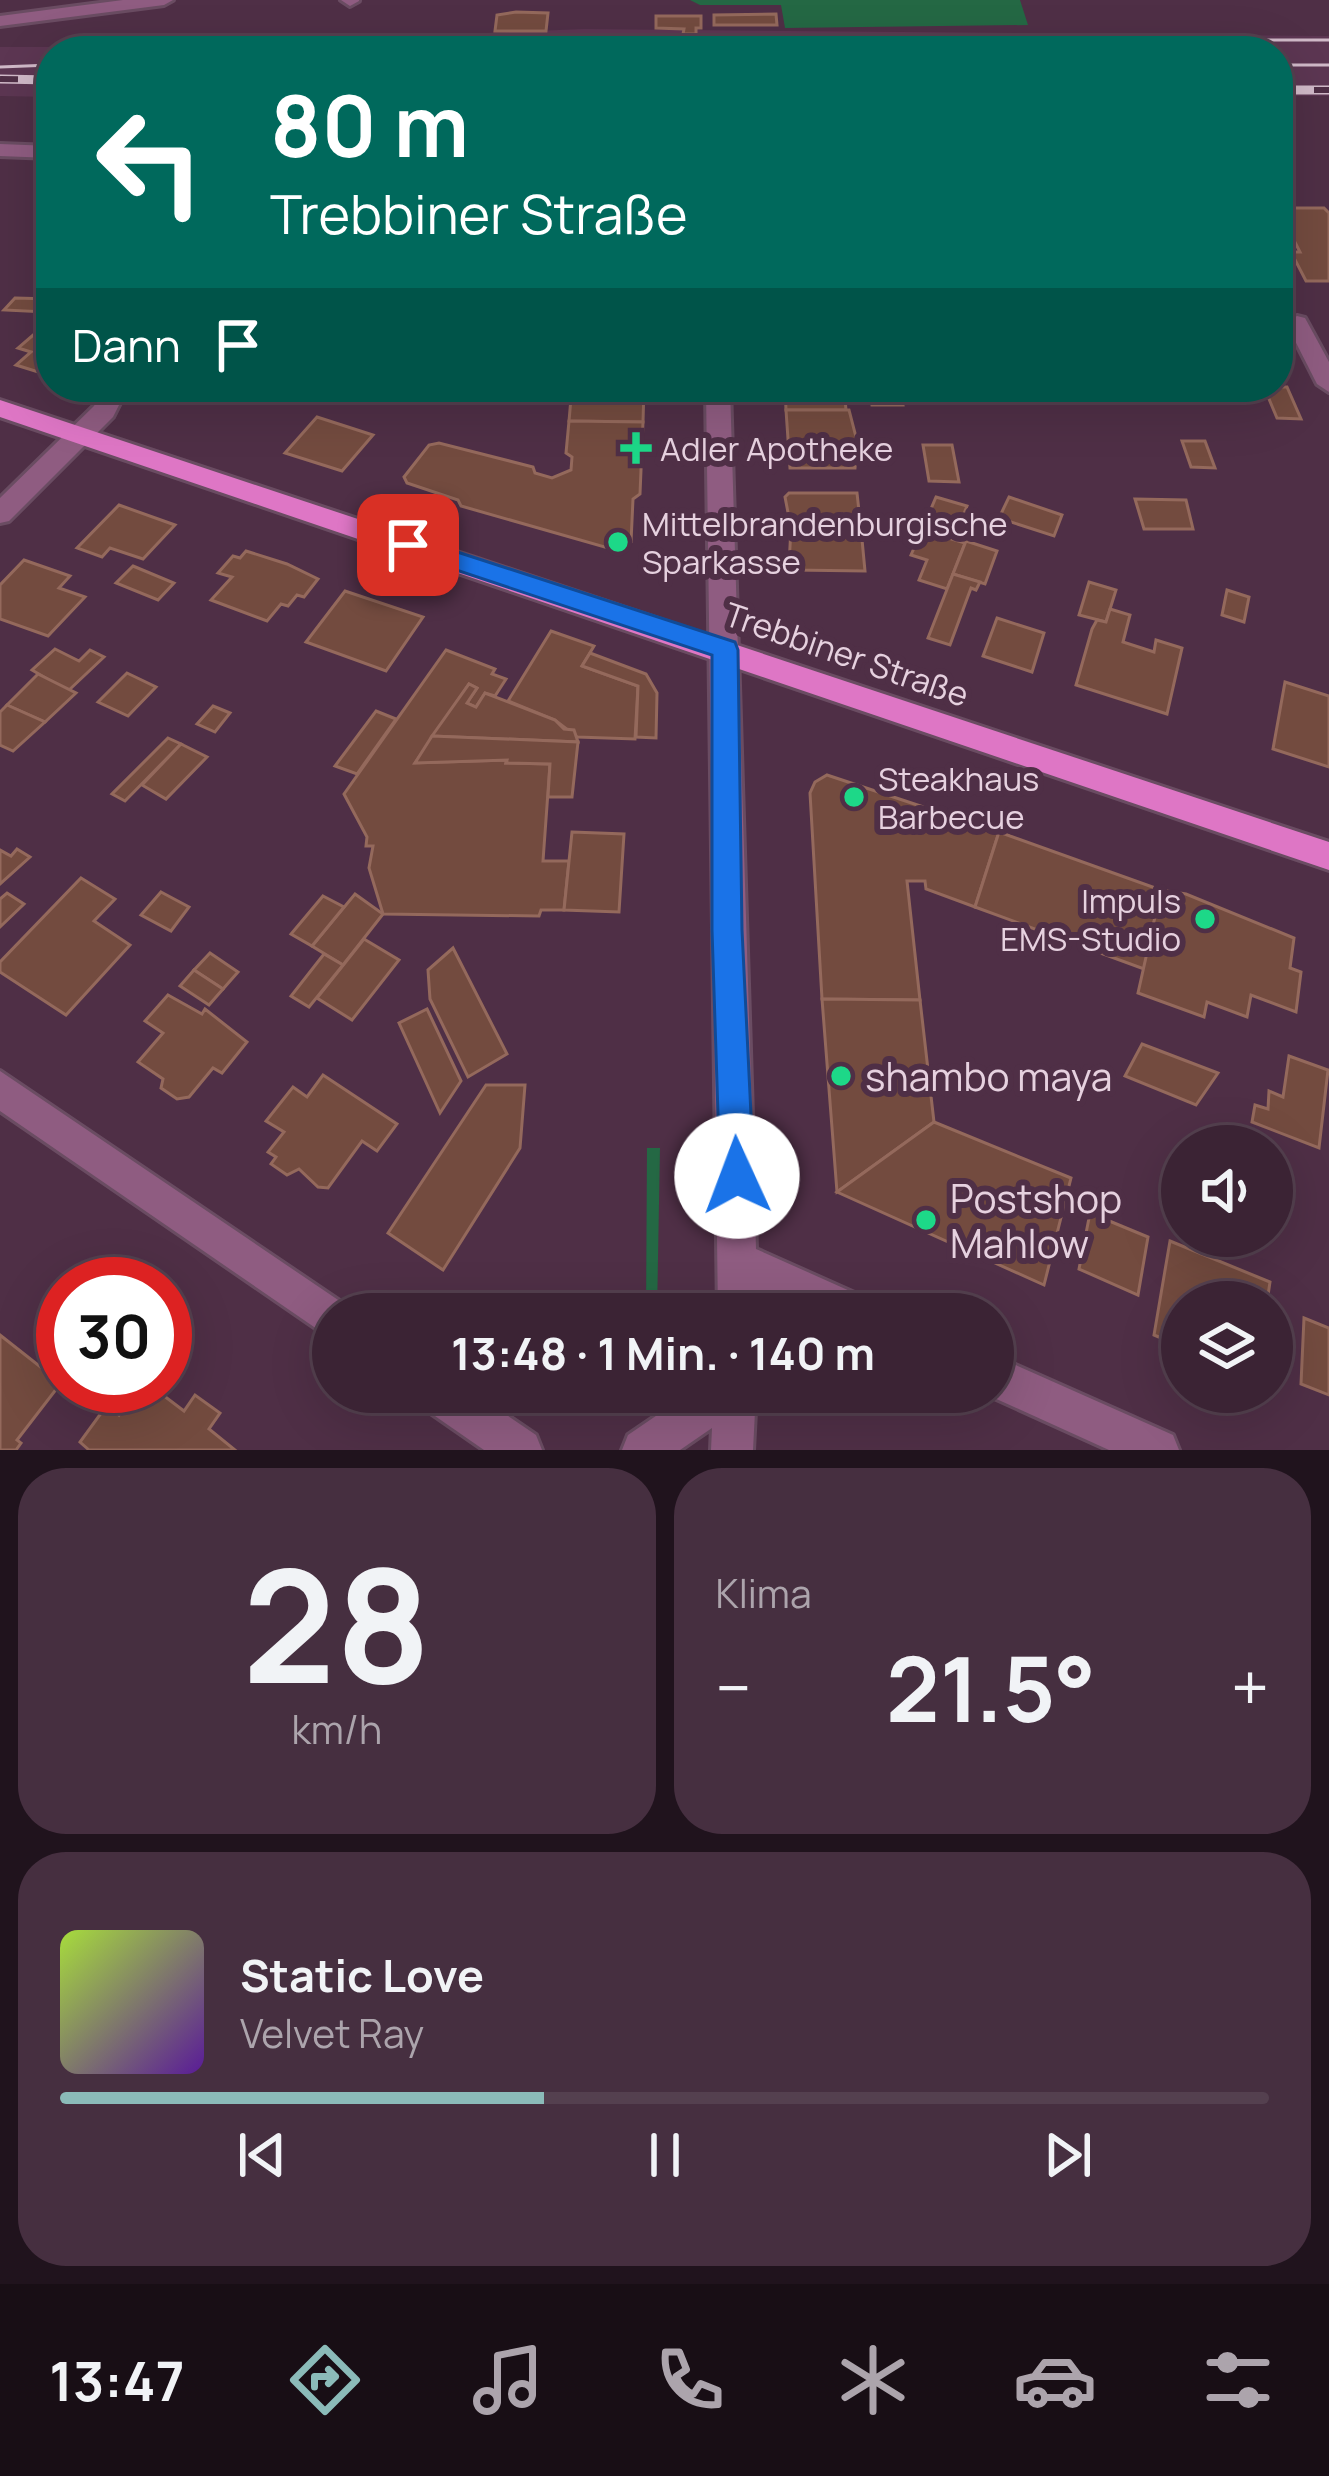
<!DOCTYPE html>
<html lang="de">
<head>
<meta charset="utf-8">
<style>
  body { margin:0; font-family:Manrope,sans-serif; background:#462f40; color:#f1f3f6; height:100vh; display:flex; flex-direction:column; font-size:45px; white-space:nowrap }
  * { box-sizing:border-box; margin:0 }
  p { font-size:39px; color:#aca4ac }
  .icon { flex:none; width:66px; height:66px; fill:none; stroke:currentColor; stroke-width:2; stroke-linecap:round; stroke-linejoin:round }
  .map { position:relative; height:1450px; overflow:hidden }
  .sheet { display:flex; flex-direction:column; gap:18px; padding:18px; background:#20131d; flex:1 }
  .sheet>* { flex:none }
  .top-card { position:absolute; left:36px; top:36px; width:1257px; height:366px; border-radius:48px; box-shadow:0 12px 48px #0002,0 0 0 3px #54404f; background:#00695c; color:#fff; overflow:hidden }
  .fabs { position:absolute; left:1161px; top:1125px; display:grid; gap:24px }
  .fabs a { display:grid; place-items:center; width:132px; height:132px; border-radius:50%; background:#3b2334; box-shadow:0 12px 48px #0002,0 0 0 3px #54404f; font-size:60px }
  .speed { position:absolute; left:36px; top:1257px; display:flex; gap:24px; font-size:60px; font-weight:700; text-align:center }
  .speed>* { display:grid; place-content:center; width:156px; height:156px; border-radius:50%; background:#3b2334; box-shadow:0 12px 48px #0002,0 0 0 3px #54404f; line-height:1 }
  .speed .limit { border:18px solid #d22; background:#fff; color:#111 }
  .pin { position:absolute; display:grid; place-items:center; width:102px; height:102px; color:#fff; margin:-51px; border-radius:24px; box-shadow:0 6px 18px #0006 }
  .me { position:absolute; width:132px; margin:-66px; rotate:358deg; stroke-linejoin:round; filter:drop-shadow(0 0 9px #0008) }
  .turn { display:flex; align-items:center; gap:42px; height:252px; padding:0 36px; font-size:54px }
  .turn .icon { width:156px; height:156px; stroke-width:2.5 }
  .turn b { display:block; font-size:84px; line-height:102px }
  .then { display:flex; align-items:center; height:114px; padding:0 36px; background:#0003; gap:24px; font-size:45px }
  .big { font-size:90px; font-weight:700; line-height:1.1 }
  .sheet .card { flex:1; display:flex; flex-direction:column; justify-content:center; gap:18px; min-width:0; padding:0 42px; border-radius:48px; background:#462f40 }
  .sheet .dial { align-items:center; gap:0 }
  .dial b { font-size:156px; line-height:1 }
  .song { display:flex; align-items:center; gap:36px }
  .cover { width:144px; height:144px; border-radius:18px; background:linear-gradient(135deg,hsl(80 70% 55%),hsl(270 70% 35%)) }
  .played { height:12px; border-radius:6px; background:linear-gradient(90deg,#8bbbb9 40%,#54404f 40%) }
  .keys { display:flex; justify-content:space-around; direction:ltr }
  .heat { display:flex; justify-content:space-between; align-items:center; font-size:66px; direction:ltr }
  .sheet .tiles { flex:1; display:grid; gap:18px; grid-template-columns:1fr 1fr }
  .card:last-child { grid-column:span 2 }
  .trip { position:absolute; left:312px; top:1293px; width:702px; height:120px; border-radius:60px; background:#3b2334; box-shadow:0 12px 48px #0002,0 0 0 3px #54404f; font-weight:700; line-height:120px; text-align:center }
  .tabs { display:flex; height:192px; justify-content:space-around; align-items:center; background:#180e15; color:#aca4ac }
  .tabs .icon { width:84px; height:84px }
  .tabs .on { color:#8bbbb9 }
  .tabs b { font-size:54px; color:#f1f3f6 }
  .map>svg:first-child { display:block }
  .built { fill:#5c3652 }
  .green { fill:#246844 }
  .building { fill:#734b3f; stroke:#94695c; stroke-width:3 }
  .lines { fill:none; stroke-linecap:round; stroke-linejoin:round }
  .minor-casing { stroke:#6a4c62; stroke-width:6 }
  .major-casing { stroke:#6a4c62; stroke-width:6 }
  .minor { fill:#8f5c81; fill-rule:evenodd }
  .major { fill:#de76c5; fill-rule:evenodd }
  .tram { stroke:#d0b9c8; stroke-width:3 }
  .rail-casing { stroke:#d0b9c8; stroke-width:9 }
  .rail { stroke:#4f2f46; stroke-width:6; stroke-dasharray:18; stroke-linecap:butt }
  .route { fill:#1a73e8; stroke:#114b97; stroke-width:3 }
  .poi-dot { fill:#1dd888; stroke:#4f2f46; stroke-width:4.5 }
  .labels { text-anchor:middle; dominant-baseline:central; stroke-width:12; stroke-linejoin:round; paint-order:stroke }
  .poi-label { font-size:33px; fill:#e6d1df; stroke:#4f2f46; text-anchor:start }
  .street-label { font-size:33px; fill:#e6d1df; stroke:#4f2f46 }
  .near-poi-label { font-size:39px; fill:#e6d1df; stroke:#4f2f46; text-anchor:start }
</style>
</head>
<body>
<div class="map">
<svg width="1329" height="1450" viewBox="0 0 1329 1450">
  <rect width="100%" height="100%" fill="#4f2f46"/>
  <path class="built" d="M584 29 1329 36V96H1278V51H51V97L0 96V47H145Z"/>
  <g class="green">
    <path d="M690 0H1020L1028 25 785 28 781 5H700Z"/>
    <path d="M647 1148H660L657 1314H646Z"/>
  </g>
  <g class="building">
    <path d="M516 12 548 13 546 31H495L497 15Z"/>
    <path d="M776 14 777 25H714V15Z"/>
    <path d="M656 16H701V28H696V34H683L684 29 656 28Z"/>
    <path d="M1290 208H1324L1329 213V281H1306L1291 252H1300L1280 213H1292Z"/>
    <path d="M15 298 51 299V306L46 312 4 310Z"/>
    <path d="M39 330 51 334V376L16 365 31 352 18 348Z"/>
    <path d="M176 387H242L240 392H232L229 400 171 397Z"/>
    <path d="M572 387H644L643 422 569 421Z"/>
    <path d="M785 387H844L846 410H786Z"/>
    <path d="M858 387H912L913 398 902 397 903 405H872L871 397H859Z"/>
    <path d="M1264 387H1287L1301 419 1277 418Z"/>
    <path d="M786 410H849L857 441 855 468H790Z"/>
    <path d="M317 417 373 435 342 471 285 453Z"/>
    <path d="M569 421 643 422 640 494 633 499 631 542 615 550 461 506 458 500 407 483 404 477 429 445 439 443 533 467 535 473 552 478 571 470 572 457 566 453Z"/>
    <path d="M1182 441H1205L1215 468 1191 467Z"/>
    <path d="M923 445H952L959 482 929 481Z"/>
    <path d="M789 493H857L861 529 791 528 785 497Z"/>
    <path d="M936 497 967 506 954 539 922 530Z"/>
    <path d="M1009 497 1062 515 1054 536 999 518Z"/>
    <path d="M1135 499 1186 500 1193 529H1144Z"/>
    <path d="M119 505 175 525 143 559 110 548 102 557 77 548Z"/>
    <path d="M791 528 861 529 865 571 793 570 789 565Z"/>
    <path d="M922 530 965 543 947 589 919 580 927 560 911 555Z"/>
    <path d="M966 541 997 551 985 584 953 574Z"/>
    <path d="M246 551 287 564 318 579 304 597 297 595 288 606 281 604 267 621 211 600 232 577 218 573 233 556 240 558Z"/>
    <path d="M24 560 70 576 59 588 85 597 48 636 0 619V585Z"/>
    <path d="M133 566 174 583 158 600 116 583Z"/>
    <path d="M953 574 980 582 976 590 971 588 950 645 928 638Z"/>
    <path d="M1089 582 1116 590 1106 622 1079 615Z"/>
    <path d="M1227 590 1249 597 1244 622 1222 615Z"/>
    <path d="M345 591 423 617 386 671 306 642Z"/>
    <path d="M1110 609 1130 615 1123 642 1154 652 1156 640 1182 648 1167 714 1076 685 1092 629 1097 620 1106 622Z"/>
    <path d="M997 618 1044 633 1032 672 983 656Z"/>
    <path d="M551 631 594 646 582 666 638 686 635 739 577 737 555 720 508 701Z"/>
    <path d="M55 649 79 661 90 650 104 657 68 691 32 670Z"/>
    <path d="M446 650 495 669 492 674 506 679 495 696 485 693 476 707 467 703 477 688 469 684 415 763 507 760 506 763 550 764 543 861H569L564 910H541L539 916 383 914 369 868 373 846H366L367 837 344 794Z"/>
    <path d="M590 653 646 674 657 693 656 738 636 737 638 686 582 666Z"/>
    <path d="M127 673 156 687 128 716 98 702Z"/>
    <path d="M38 674 76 693 45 722 7 705Z"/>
    <path d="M1285 682 1329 696V767L1273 749Z"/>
    <path d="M469 684 477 688 467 703 476 707 485 693 555 720 564 729 574 730 578 742 432 736Z"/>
    <path d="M7 705 45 722 13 751 0 745V712Z"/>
    <path d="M213 706 230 713 215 732 197 724Z"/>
    <path d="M376 711 396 719 357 774 335 766Z"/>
    <path d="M432 736 578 742 572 797H548L550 764 506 763 507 760 415 763Z"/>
    <path d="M168 738 181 744 125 801 112 794Z"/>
    <path d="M181 744 207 757 166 799 142 785Z"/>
    <path d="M827 775 999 832 975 907 926 889 925 881H907L920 1000 822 999 810 793 815 782Z"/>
    <path d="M572 832 624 834 619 912 564 910Z"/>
    <path d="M999 832 1161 890 1144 969 975 907Z"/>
    <path d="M17 849 30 857 0 884V850L11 856Z"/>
    <path d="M81 878 115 899 94 921 130 945 66 1015 0 972V962Z"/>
    <path d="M1161 890 1186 894 1294 938 1290 968 1301 972 1296 1012 1251 995 1247 1017 1207 1002 1204 1017 1138 993Z"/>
    <path d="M161 892 189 907 171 931 141 915Z"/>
    <path d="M7 893 24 904 0 927V899Z"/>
    <path d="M355 894 383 914 343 965 312 946Z"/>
    <path d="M323 896 344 907 312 946 291 934Z"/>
    <path d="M364 939 399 960 352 1020 317 998Z"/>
    <path d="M453 948 507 1054 468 1077 430 999 428 970Z"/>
    <path d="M210 953 238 972 223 989 194 970Z"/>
    <path d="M324 954 343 965 309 1007 291 996Z"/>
    <path d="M194 970 223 989 209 1005 180 986Z"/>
    <path d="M168 995 202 1014 205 1009 247 1042 222 1073 213 1068 189 1097 177 1099 161 1088 163 1079 138 1062 163 1033 145 1021Z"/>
    <path d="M822 999 920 1000 934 1122 837 1192Z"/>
    <path d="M427 1009 461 1081 440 1113 399 1023Z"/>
    <path d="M1142 1044 1218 1073 1196 1105 1125 1076Z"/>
    <path d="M1289 1056 1328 1070 1319 1148 1252 1122 1255 1105 1268 1109 1269 1091 1283 1097Z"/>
    <path d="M323 1075 397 1124 377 1151 362 1141 328 1188 318 1187 299 1169 287 1175 271 1164 276 1157 268 1152 284 1132 266 1121 293 1087 307 1097Z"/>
    <path d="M486 1085H525L520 1148 443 1270 388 1233Z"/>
    <path d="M934 1122 1071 1178 1044 1285 837 1192Z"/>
    <path d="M1090 1213 1148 1237 1138 1295 1079 1269Z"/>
    <path d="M1170 1241 1270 1282 1267 1302H1182V1347L1154 1335Z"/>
    <path d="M1304 1318 1329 1328V1395L1301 1384Z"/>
    <path d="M0 1335 61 1383 17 1440 21 1443 16 1450H0Z"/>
    <path d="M141 1386H151L184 1411 195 1395 220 1413 209 1429 235 1450H89L80 1442 107 1405 119 1415Z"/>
  </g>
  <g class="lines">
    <g class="minor-casing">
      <g id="minor">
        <path d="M123 0H173L164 5 0 26V16Z"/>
        <path d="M341 0H359V1L350 6Z"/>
        <path d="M0 144 51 146V158L0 156Z"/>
        <path d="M1297 316 1305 318 1329 362V392L1317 384 1286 323Z"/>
        <path d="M104 387H128L113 417 9 521 0 523V498L94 406Z"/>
        <path d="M706 387H730L756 1249 870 1300 876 1314H810L757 1290 758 1314H718Z"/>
        <path d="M0 1071 347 1306 351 1314H333V1340L0 1111Z"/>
        <path d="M993 1355 1173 1435 1179 1450H1109L981 1392H993Z"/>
        <path d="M416 1392H473L536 1435 542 1450H484L422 1407Z"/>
        <path d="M691 1392H756L753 1450H711L712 1428 680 1450H622L628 1435Z"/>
      </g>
    </g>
    <g class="major-casing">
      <path id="major" d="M0 400 1329 842V870L0 417Z"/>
    </g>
    <use href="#minor" class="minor"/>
    <use href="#major" class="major"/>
    <g class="tram">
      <path d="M383 51 653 40H1329"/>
      <path d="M1278 65H1329"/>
      <path d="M0 67 51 65"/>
    </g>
    <g class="rail-casing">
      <g id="rail">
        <path d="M0 79 51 80"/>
        <path d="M1278 90H1329"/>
      </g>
    </g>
    <use href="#rail" class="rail"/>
  </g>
  <path class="route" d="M408 536 735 642 738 650 742 930 754 1176 749 1188 737 1193 725 1188 720 1176 712 930V655L399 551V539Z"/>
  <g class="poi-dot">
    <path d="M630 430h12v12h12v12h-12v12h-12v-12h-12v-12h12z"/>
    <circle cx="618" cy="542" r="12"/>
    <circle cx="854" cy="797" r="12"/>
    <circle cx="1205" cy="919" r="12"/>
    <circle cx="841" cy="1076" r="12"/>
    <circle cx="926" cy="1220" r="12"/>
  </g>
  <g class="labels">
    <g class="poi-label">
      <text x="660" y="448">Adler Apotheke</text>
      <text x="642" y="523">Mittelbrandenburgische<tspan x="642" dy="38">Sparkasse</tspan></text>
      <text x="878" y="778">Steakhaus<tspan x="878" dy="38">Barbecue</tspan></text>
      <text x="1181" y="900" text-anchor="end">Impuls<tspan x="1181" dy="38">EMS-Studio</tspan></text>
    </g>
    <g class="street-label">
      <text transform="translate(847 654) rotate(19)">Trebbiner Straße</text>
    </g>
    <g class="near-poi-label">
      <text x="865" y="1076">shambo maya</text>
      <text x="950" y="1198">Postshop<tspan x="950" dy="45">Mahlow</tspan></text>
    </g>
  </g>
</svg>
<div class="fabs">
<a><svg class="icon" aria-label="sound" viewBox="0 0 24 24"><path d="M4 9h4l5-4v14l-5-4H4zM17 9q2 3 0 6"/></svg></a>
<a><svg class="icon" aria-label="layers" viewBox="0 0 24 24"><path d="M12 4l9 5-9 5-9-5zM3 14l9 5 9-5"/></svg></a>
</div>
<div class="speed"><div class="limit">30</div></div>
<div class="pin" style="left:408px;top:545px;background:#d93025"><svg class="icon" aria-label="arrive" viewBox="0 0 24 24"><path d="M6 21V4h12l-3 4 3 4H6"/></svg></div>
<svg class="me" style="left:737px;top:1176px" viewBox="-20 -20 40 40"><circle r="19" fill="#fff"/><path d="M0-13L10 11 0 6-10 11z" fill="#1a73e8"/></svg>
<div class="trip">13:48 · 1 Min. · 140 m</div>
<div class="top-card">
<div class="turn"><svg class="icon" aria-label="left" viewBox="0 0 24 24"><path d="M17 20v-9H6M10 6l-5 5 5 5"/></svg><div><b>80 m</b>Trebbiner Straße</div></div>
<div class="then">Dann<svg class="icon" aria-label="arrive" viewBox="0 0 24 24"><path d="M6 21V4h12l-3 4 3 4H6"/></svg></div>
</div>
</div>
<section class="sheet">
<div class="tiles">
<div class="card dial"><b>28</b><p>km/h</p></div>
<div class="card"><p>Klima</p>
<div class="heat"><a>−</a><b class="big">21.5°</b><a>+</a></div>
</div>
<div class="card">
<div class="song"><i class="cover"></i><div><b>Static Love</b><p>Velvet Ray</p></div></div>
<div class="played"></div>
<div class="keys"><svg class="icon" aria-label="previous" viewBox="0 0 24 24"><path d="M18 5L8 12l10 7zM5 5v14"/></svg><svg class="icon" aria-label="pause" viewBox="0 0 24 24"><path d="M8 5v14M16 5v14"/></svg><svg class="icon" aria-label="next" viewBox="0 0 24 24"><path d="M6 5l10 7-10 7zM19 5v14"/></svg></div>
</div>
</div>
</section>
<nav class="tabs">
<b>13:47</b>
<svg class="icon on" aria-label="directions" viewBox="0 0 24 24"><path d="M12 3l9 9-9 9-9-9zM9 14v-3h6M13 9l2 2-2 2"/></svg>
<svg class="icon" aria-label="music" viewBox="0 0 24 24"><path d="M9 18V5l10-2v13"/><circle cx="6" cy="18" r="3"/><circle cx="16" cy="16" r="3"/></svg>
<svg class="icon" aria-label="phone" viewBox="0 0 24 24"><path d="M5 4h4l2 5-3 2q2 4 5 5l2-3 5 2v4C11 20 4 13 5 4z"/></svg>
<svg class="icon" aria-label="climate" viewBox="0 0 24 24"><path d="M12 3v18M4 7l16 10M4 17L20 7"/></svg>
<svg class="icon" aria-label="car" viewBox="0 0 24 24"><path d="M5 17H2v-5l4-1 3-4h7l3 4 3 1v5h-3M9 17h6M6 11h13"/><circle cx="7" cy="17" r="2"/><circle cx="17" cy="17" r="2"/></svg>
<svg class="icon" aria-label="filters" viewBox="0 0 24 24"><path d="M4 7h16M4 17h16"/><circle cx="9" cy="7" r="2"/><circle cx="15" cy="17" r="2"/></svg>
</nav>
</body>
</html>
